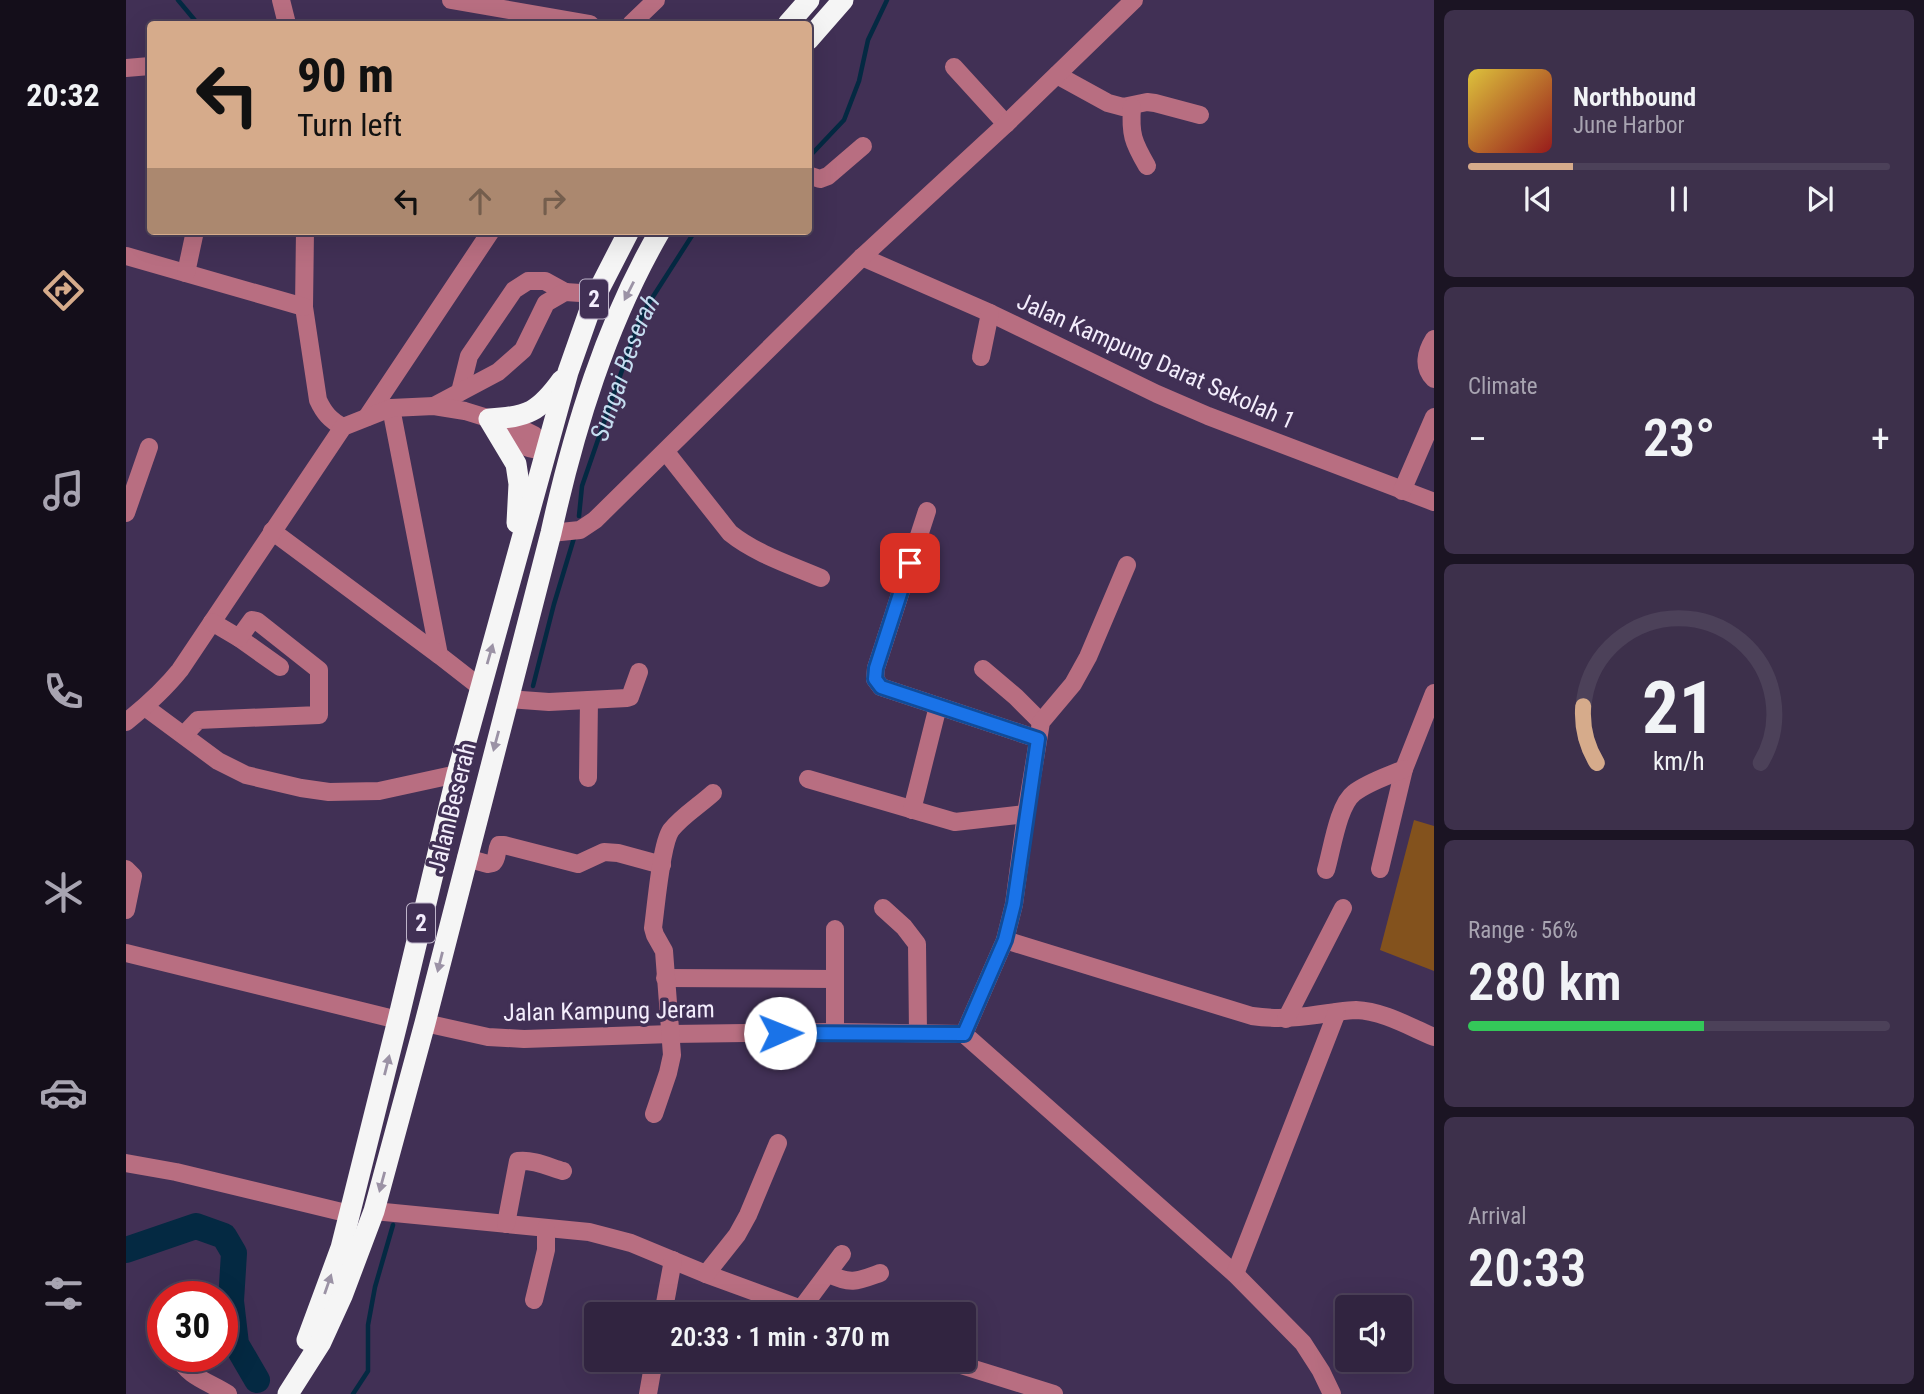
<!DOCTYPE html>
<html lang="en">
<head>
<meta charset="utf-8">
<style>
  body { margin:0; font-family:"Roboto Condensed",sans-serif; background:#3d304b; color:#f1f3f6; height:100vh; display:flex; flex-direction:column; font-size:26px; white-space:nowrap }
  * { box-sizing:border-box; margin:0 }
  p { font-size:23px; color:#a8a4b1 }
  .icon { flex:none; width:38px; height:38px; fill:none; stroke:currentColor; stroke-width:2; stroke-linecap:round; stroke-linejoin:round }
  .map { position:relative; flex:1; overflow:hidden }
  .panel { display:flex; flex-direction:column; gap:10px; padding:10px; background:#1b1423; width:490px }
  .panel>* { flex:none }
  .top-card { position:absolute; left:21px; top:21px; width:665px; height:214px; border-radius:7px; box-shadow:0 7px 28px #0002,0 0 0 2px #4c4159; background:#d6ab8b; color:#111; overflow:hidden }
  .controls { position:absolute; left:1209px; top:1295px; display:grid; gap:14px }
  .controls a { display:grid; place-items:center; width:77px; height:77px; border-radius:7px; background:#312440; box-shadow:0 7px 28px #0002,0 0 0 2px #4c4159; font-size:35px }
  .speed { position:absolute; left:21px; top:1281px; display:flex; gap:14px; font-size:35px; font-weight:700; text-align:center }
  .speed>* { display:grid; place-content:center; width:91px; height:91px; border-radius:50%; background:#312440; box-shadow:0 7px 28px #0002,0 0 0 2px #4c4159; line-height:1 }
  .speed .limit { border:10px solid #d22; background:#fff; color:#111 }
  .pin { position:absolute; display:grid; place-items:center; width:60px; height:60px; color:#fff; margin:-30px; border-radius:14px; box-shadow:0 4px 10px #0006 }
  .me { position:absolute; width:77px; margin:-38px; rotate:89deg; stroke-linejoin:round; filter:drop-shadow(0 0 5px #0008) }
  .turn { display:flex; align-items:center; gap:24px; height:147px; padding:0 35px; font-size:32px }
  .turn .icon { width:91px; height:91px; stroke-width:2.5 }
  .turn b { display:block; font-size:49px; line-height:60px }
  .lanes { display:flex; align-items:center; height:66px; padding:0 35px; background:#0003; justify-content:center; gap:35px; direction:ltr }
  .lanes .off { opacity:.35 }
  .big { font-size:52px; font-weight:600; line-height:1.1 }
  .panel .tile { flex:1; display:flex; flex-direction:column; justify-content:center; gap:10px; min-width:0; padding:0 24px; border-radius:10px; background:#3d304b }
  .panel .dial { align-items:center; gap:0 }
  .dial svg { height:182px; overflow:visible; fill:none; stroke:#4c4159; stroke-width:7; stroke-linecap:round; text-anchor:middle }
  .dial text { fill:#f1f3f6; stroke:none }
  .song { display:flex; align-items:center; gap:21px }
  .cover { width:84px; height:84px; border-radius:10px; background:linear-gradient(135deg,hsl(50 70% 55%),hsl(0 70% 35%)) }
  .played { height:7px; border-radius:4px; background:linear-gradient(90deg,#d6ab8b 25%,#4c4159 25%) }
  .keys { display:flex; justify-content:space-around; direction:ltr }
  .heat { display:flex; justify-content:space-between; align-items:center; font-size:38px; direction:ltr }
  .charge { height:10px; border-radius:5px; background:linear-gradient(90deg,#34c759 56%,#4c4159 0) }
  .trip { position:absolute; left:458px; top:1302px; width:392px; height:70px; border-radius:7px; background:#312440; box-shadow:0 7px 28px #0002,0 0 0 2px #4c4159; font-weight:600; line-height:70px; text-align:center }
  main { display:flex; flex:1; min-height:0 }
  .dock { display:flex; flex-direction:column; width:126px; justify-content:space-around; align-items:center; background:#140e1a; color:#a8a4b1 }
  .dock .icon { width:49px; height:49px }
  .dock .selected { color:#d6ab8b }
  .dock b { font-size:32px; color:#f1f3f6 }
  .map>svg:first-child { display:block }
  .green { fill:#83521d }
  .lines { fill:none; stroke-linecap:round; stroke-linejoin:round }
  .stream { stroke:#042942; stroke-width:4.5 }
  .river { stroke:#042942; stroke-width:26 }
  .minor { stroke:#b86e81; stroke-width:18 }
  .highway { stroke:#f5f5f5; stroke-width:21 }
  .oneway { fill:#9b92a5 }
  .route-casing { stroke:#114b97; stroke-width:18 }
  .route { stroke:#1a73e8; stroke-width:12 }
  .labels { text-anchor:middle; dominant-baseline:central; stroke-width:7; stroke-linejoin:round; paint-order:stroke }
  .shield { fill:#413055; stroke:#beb4ca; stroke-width:2 }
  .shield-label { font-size:23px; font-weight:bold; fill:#f3edfc }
  .street-label { font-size:24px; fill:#f3edfc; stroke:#413055 }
  .water-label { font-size:26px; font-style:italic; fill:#c5dcef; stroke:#413055 }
</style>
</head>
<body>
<main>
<nav class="dock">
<b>20:32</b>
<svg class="icon selected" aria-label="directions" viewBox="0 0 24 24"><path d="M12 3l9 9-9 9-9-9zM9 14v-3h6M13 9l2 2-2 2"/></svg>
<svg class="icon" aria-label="music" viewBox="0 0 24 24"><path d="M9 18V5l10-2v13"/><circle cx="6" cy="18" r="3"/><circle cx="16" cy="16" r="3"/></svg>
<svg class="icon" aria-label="phone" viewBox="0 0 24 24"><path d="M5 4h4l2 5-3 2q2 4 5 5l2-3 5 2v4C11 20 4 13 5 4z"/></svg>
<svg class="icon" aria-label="climate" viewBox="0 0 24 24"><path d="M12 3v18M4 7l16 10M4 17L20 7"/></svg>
<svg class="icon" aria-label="car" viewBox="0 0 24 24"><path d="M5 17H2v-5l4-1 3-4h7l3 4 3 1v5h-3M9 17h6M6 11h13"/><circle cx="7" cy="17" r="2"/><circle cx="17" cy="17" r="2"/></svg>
<svg class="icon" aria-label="filters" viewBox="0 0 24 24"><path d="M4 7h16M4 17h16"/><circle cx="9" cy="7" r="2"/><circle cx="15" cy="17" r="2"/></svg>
</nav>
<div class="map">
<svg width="1308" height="1394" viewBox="0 0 1308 1394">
  <rect width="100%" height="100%" fill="#413055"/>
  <path class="green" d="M1288 820 1308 826V971L1254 950Z"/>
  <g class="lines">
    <g class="stream">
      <path d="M52 0 72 24"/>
      <path d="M682 158 718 120 733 81 742 40 761 0"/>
      <path id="s1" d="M453 516 456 486 511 327 521 306 569 231"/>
      <path d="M407 686 428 604 448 538"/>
      <path d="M227 1394 242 1371V1325L249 1287 267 1225"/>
    </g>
    <path class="river" d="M0 1250 70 1226 98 1236 108 1253 105 1301 110 1344 131 1380"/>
    <g class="minor">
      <path d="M155 0 161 24"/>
      <path d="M325 0 464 24"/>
      <path d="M505 24 530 0"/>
      <path d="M828 67 880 124"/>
      <path d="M0 68 24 66"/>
      <path d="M931 75 982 103 997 107 1021 102 1029 103 1074 115"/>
      <path d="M1006 107C1004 134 1007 142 1021 166"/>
      <path d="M682 175 694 179 702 176 737 146"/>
      <path d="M179 231 178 307 192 400C198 413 204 420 217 427"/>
      <path d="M0 256 178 307"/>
      <path d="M736 257 864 313 1031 394 1082 416 1308 502"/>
      <path d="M60 273 69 231"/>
      <path d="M1308 339C1300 352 1296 367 1308 379"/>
      <path d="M855 357 864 313"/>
      <path d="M334 392 343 356 388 290 402 281H419L439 292"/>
      <path d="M308 406 372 372 397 350 420 303 439 292 470 294"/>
      <path d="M265 408 313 655 354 687"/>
      <path d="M241 417 365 231"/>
      <path d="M371 426C386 441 399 451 420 450"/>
      <path d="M540 452 604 533C630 554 665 565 695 578"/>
      <path d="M1276 491 1308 417"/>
      <path d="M801 511 750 668 749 679 755 687 912 739"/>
      <path d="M0 513 23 447"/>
      <path d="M146 531 313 655"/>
      <path d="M425 533 454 530 469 520 736 257 880 124 1008 0"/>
      <path d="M113 638 154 667"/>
      <path d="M857 669 890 697 915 722"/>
      <path d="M381 699 423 702 501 698 504 697 513 672"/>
      <path d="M19 707 92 761 120 775 175 788 203 792 253 791 331 774"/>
      <path d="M0 722C20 706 38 690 54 670L217 427 265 408 308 406 339 411 394 428 408 435 420 450"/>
      <path d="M58 735 72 720 193 715V670L131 621 126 620 113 638 86 622"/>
      <path d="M462 778 463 700"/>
      <path d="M682 779 829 822 900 814"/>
      <path d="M786 810 812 706"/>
      <path d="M340 858 362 864 367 863C372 858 370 851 373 845H378L452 864 478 852 492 853 536 865"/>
      <path d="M0 869 7 876 0 910"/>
      <path d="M1254 869 1278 769 1308 693"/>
      <path d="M1200 870C1206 850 1212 805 1228 793 1242 782 1262 776 1278 769"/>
      <path d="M757 908 778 927 791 944 792 1033"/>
      <path d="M879 940 1126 1016C1153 1020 1177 1017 1203 1013 1212 1012 1221 1010 1230 1010 1257 1011 1284 1027 1308 1037"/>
      <path d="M0 953 272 1020"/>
      <path d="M539 978 709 979"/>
      <path d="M1160 1019 1217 908"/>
      <path d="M299 1023 362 1037 398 1039 545 1034 709 1032 838 1034"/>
      <path d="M709 1032V929"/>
      <path d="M838 1034 1109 1274 1177 1343 1195 1371 1206 1394"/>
      <path d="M838 1034 879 940 888 904 900 814 915 722 947 684 962 657 1001 565"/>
      <path d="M528 1114 542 1073 546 1055 538 951 529 935 527 928C530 907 535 844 545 830 556 816 574 805 587 793"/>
      <path d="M0 1163 50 1172 224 1214"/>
      <path d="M248 1211 463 1232 505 1243 580 1274 689 1314"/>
      <path d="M380 1224 392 1161C407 1159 423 1167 437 1171"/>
      <path d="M580 1274 611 1235 622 1215 652 1143"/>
      <path d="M703 1274C725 1285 732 1281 754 1273"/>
      <path d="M1109 1274 1211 1012"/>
      <path d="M408 1300 420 1250V1228"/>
      <path d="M675 1309 716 1254"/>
      <path d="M537 1314 547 1260"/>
      <path d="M52 1356C61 1377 84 1382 102 1394"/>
      <path d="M819 1360 928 1394"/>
      <path d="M522 1394 528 1360"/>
    </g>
    <g class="highway">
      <path d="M662 24 683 0"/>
      <path d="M682 40 717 0"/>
      <path d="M391 523 393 484 390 464 363 419C402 417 413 412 436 380"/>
      <path d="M181 1340 215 1248 272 1020 331 774 442 372 467 301 503 231"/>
      <path d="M162 1394 195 1342 216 1296 248 1211 299 1023 425 533C448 429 480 324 534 231"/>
    </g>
  </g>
  <defs><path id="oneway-solid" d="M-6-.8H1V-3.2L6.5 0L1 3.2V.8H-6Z" transform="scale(1.75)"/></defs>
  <g class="oneway">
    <use href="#oneway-solid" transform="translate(503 291) rotate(117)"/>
    <use href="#oneway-solid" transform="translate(364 654) rotate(-74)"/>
    <use href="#oneway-solid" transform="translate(370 741) rotate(105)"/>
    <use href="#oneway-solid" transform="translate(314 962) rotate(104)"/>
    <use href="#oneway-solid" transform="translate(261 1065) rotate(-76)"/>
    <use href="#oneway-solid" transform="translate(256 1182) rotate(105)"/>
    <use href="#oneway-solid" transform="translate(202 1284) rotate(-71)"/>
  </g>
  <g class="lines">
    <g class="route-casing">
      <path id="route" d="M654 1033 838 1034 879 940 888 904 912 739 755 687 749 679 750 668 784 563"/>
    </g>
    <use href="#route" class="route"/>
  </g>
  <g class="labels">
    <g class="shield">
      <rect x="454" y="279.5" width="28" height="39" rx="5"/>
      <rect x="281" y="903.5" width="28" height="39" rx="5"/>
    </g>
    <g class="shield-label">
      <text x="468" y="299">2</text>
      <text x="295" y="923">2</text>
    </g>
    <g class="street-label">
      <text transform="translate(1030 361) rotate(24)">Jalan Kampung Darat Sekolah 1</text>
      <text transform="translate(326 808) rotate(-76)">Jalan Beserah</text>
      <text transform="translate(483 1011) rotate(-1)">Jalan Kampung Jeram</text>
    </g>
    <g class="water-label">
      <text stroke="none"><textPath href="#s1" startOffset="156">Sungai Beserah</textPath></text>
    </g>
  </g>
</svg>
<div class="controls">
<a><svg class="icon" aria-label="sound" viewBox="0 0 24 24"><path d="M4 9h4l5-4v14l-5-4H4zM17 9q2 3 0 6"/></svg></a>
</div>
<div class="speed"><div class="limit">30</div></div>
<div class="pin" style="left:784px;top:563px;background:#d93025"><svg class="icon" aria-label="arrive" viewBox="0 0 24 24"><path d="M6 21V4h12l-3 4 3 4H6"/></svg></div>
<svg class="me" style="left:654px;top:1033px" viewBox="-20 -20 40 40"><circle r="19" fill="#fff"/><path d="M0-13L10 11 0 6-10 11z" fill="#1a73e8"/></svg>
<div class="trip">20:33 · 1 min · 370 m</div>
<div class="top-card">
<div class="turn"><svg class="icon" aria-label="left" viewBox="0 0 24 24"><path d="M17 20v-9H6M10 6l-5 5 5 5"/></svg><div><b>90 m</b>Turn left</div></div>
<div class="lanes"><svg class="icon" aria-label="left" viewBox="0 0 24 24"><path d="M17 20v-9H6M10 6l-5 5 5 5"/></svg><svg class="icon off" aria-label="ahead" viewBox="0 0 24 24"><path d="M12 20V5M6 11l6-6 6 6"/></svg><svg class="icon off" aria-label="right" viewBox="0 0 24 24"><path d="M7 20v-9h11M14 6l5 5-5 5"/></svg></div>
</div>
</div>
<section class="panel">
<div class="tile">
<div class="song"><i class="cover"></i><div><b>Northbound</b><p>June Harbor</p></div></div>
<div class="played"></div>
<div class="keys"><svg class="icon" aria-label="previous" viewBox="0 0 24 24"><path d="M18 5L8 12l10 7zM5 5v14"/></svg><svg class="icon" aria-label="pause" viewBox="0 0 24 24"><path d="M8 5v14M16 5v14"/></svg><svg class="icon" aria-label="next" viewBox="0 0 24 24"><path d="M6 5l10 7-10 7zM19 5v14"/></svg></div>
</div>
<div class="tile"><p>Climate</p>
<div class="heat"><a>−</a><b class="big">23°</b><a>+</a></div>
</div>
<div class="tile dial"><svg viewBox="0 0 100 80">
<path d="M14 69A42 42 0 1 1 86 69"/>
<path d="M14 69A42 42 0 0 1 8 44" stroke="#d6ab8b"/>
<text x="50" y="56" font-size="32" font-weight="700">21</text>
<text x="50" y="72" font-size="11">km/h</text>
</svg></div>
<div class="tile"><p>Range · 56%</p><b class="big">280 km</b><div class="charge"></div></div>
<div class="tile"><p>Arrival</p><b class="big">20:33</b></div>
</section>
</main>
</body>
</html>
